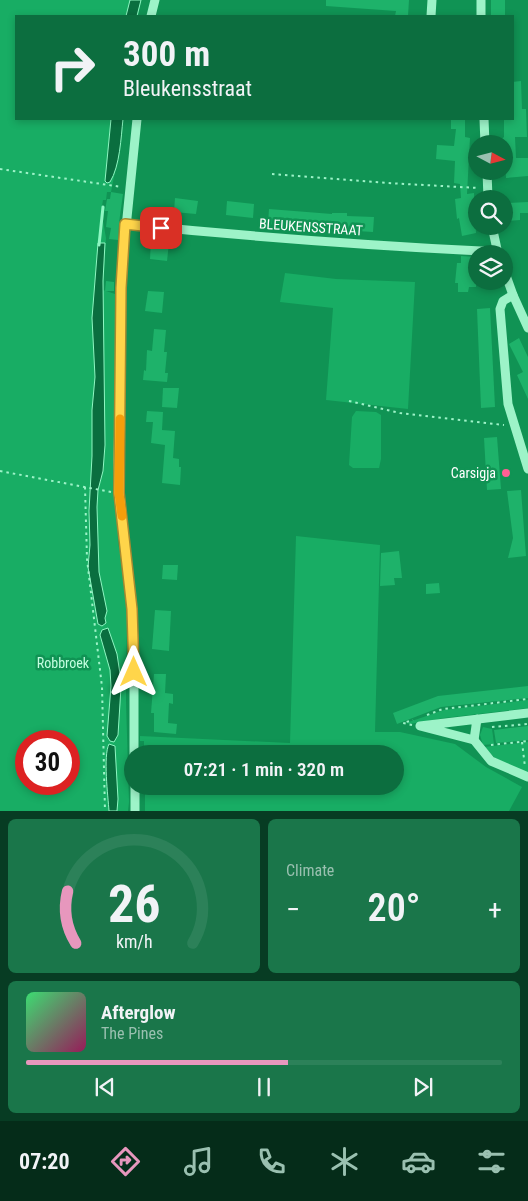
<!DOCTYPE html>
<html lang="en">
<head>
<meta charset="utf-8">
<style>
  body { margin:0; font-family:"Roboto Condensed",sans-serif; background:#1a764a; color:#f1f3f6; height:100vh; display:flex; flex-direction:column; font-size:19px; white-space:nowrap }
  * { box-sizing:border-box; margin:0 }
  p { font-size:16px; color:#9ac0b0 }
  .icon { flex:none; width:28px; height:28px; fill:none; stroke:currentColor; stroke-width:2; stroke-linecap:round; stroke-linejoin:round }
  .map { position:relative; height:811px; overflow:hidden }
  .sheet { display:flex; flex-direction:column; gap:8px; padding:8px; background:#073c23; flex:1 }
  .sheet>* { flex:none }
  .top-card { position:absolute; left:15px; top:15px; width:499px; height:105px; border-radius:0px; box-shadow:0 2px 8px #0003; background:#0c6e3f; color:#f1f3f6; overflow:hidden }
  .needle { width:32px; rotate:97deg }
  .controls { position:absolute; left:468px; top:135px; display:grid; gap:10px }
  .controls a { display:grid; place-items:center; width:45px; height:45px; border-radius:50%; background:#0c6e3f; box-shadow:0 2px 8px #0003; font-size:25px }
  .speed { position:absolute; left:15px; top:730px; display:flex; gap:10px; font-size:25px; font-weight:700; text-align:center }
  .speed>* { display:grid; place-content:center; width:65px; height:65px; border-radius:50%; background:#0c6e3f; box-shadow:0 2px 8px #0003; line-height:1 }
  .speed .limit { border:8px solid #d22; background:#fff; color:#111 }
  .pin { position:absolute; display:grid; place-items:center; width:42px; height:42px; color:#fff; margin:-21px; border-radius:10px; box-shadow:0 2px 8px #0006 }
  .me { position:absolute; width:55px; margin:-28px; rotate:0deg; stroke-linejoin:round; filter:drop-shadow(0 0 4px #0008) }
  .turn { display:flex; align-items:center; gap:18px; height:105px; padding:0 25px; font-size:22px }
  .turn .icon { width:65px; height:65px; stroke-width:2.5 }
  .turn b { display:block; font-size:35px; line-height:42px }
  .big { font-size:38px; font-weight:600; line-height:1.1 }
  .sheet .widget { flex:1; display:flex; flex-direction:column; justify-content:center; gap:8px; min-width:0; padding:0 18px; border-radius:8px; background:#1a764a }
  .sheet .dial { align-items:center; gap:0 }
  .dial svg { height:130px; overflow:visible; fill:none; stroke:#2c8159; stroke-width:7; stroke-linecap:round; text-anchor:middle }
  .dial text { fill:#f1f3f6; stroke:none }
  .song { display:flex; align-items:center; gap:15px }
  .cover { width:60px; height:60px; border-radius:8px; background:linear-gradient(135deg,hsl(140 70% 55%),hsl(330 70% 35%)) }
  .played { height:5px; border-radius:2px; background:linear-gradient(90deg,#e797bd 55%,#2c8159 55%) }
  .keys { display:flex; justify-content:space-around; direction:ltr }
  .heat { display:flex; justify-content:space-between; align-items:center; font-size:28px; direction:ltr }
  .sheet .tiles { flex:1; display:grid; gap:8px; grid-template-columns:1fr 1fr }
  .widget:last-child { grid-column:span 2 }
  .trip { position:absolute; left:124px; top:745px; width:280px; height:50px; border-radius:25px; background:#0c6e3f; box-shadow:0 2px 8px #0003; font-weight:600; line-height:50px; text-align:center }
  .dock { display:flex; height:80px; justify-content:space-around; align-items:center; background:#052c19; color:#9ac0b0 }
  .dock .icon { width:35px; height:35px }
  .dock .selected { color:#e797bd }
  .dock b { font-size:22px; color:#f1f3f6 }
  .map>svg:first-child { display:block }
  .green { fill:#18ad64; fill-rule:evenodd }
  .water { fill:#0a6e3f; stroke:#8ef7c2 }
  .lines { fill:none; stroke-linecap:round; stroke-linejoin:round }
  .stream { stroke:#8ef7c2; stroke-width:3 }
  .building { fill:#1eb26a }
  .path { stroke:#9df3c8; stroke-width:2; stroke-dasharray:2.5 4; stroke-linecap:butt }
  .minor { stroke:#9df3c8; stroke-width:9 }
  .route-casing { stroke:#a68a30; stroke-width:12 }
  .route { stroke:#ffd54a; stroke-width:9 }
  .slow { stroke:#f59e0b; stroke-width:9 }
  .poi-dot { fill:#ff5f94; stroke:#109354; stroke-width:2 }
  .labels { text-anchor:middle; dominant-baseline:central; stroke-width:5; stroke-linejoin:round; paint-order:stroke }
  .street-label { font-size:14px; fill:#fff; stroke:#109354 }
  .poi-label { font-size:14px; fill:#fff; stroke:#109354; text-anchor:end }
  .park-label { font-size:14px; fill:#c4fee1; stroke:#109354 }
</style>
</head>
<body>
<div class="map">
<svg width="528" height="811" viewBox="0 0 528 811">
  <rect width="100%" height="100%" fill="#109354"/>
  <g class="green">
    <path d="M0 0H141L138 16H16V119H123L120 146 111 192H107L106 200H103L102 206 105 207 103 221 106 238 103 290 118 295 116 461 118 542 120 553 127 615 126 701 129 802 128 811H0ZM26 741H69V784H26Z"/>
    <path d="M285 273 336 279 415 282 408 409 326 400 333 308 280 302Z"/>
    <path d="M356 411 376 412 381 415V459L379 468H353L349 465 352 417Z"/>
    <path d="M296 536 380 545 375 732H400L455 744 486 767 522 787 509 811H145V786H395V754H144V741H140V736L290 743Z"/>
    <path d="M528 700V708L444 718 410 724 406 723 444 710Z"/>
    <path d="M483 727 492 729 494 744 483 745 480 735Z"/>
    <path d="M528 742V775L495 758 484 747Z"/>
  </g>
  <g class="water">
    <path d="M130 0H141L137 16H126Z"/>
    <path d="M111 119H123C121 137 120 166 110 182L107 183 105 181Z"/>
    <path d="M98 243H105L103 281 105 445 103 471 98 490 97 507 99 572 107 611 105 618 106 623 102 626 98 624 88 567 90 545 89 511 92 456V410L95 377 92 318Z"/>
    <path d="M108 628 117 654 120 674 121 687 118 735 114 742 110 741 107 736 111 686 110 670 100 635 102 630Z"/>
    <path d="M109 744 115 746 118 799 117 811H109C108 796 103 756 109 744Z"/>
  </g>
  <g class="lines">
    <path class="stream" d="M99 245 103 207"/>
  </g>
  <g class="building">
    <path d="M326 0H409L408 16H395L396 11 326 6Z"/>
    <rect x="491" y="0" width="14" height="16"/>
    <path d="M521 81 522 109H526L527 137H515L516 158H528V176L506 178 504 142 501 140 504 137V119H512V82Z"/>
    <path d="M451 119H465V137L470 138 467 194 474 193 476 233 462 236 459 218 457 219 455 199 461 198 460 184 454 183 455 161 436 159 437 145 454 146 456 129H451Z"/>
    <path d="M111 192 123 194 119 223 118 240 109 239 111 228 106 227 108 211H105L107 199H110Z"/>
    <path d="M175 198 198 201 196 214 174 212Z"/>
    <path d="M227 201 254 204 253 218 226 215Z"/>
    <path d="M528 202V213H520V220L508 221 507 203Z"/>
    <path d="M269 209 332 214V213H347V216L374 217 373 232 357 231V229H319L268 224Z"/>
    <path d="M151 241 169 243 167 261 150 259Z"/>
    <path d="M461 256 476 257V287H469L468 292H458V283H455L457 263H461Z"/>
    <path d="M106 281 114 282V291H105Z"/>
    <path d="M148 291 164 292 162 313 145 311Z"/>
    <path d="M490 308 495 407 481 408 477 309Z"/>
    <path d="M154 329 166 330 164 352H167L165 373H168L167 382 143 380 144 370 146 371 147 350 152 351Z"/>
    <path d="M519 338 528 357V399L517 375 523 372 509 344Z"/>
    <path d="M163 388H179L177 408 162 407Z"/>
    <path d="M147 411 163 412 162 430 175 431 173 458 179 459V467H181L180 485 162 483 165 445 151 443 153 422H146Z"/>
    <path d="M497 437 501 489 487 490 484 438Z"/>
    <path d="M521 490 526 556 508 558 513 538 507 491Z"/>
    <path d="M399 551 402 578H394L395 585 380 586 381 553Z"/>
    <path d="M163 565H178L177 580 162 579Z"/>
    <path d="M439 583 440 593 426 594V584Z"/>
    <path d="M155 610 171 611 169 651 152 649Z"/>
    <path d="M154 674H166L165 693 173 694V704L169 703 168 723 177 724 176 734 154 732V713H151Z"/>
    <path d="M528 686V698L441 707 397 724 393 713 438 696Z"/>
    <path d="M528 726V740L496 743 494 730Z"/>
  </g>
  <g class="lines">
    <g class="path">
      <path d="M0 169 122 187"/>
      <path d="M272 174 387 183 478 188"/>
      <path d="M349 401 400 413 504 425"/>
      <path d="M0 471 111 492"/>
      <path d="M85 487 87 559 102 687 105 811"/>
      <path d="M427 715 443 709 528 699"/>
      <path d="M412 725 403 723 413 720"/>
      <path d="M492 727 528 724"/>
      <path d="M522 742 525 767"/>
      <path d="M491 745 528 741"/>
    </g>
    <g class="minor">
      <path d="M481 0V16"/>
      <path d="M151 16 155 0"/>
      <path d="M431 16 432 0"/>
      <path d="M484 119 485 144"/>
      <path d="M487 171 488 199"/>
      <path d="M125 224C243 236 362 245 481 251L496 250"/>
      <path d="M492 226 498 254"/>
      <path d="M504 270 513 295 528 328"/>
      <path d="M513 295 503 301 500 309 508 404 528 469"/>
      <path d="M477 719 474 740 420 726 528 713"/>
      <path d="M474 740 491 761 528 777"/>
      <path d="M134 754V641L132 609 119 493 118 460 122 267 137 119"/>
      <path d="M135 811V786"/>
    </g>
  </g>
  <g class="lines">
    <g class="route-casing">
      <path id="route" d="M134 672 132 609 119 493 121 288 125 224 161 228"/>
    </g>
    <use href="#route" class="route"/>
    <path class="slow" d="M120 419 119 493 122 516"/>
  </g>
  <circle class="poi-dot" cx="506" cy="473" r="5"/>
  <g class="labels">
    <g class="street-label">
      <text transform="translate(311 227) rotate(4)">BLEUKENSSTRAAT</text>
    </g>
    <g class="poi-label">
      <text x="496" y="473">Carsigja</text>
    </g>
    <g class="park-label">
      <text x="63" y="663">Robbroek</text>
    </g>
  </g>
</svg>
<div class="controls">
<a><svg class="needle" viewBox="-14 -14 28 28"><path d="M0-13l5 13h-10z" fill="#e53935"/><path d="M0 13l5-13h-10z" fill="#9ac0b0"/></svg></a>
<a><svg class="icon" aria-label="search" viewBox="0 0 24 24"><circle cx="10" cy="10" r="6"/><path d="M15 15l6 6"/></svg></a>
<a><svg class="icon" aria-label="layers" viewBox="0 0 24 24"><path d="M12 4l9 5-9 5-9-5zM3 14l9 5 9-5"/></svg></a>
</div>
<div class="speed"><div class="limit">30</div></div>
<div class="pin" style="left:161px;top:228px;background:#d93025"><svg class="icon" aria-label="arrive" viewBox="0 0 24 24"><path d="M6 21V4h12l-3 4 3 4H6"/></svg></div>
<svg class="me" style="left:134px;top:672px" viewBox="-20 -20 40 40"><path d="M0-17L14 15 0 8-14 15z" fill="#ffd54a" stroke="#fff" stroke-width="4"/></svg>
<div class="trip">07:21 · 1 min · 320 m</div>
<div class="top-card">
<div class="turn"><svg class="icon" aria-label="right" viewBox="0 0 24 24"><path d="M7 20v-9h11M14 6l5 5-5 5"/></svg><div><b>300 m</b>Bleukensstraat</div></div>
</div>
</div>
<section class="sheet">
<div class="tiles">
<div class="widget dial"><svg viewBox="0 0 100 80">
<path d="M14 69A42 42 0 1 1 86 69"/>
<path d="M14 69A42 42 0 0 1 9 37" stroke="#e797bd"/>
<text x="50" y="56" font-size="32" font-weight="700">26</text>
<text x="50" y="72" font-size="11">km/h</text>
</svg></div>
<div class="widget"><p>Climate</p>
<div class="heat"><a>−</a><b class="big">20°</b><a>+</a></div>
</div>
<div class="widget">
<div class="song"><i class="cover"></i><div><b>Afterglow</b><p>The Pines</p></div></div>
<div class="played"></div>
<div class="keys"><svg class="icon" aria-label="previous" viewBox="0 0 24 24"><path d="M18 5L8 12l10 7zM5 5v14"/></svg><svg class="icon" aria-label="pause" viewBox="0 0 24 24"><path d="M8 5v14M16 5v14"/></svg><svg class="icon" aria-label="next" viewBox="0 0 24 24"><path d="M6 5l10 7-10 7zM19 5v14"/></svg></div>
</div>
</div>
</section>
<nav class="dock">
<b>07:20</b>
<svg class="icon selected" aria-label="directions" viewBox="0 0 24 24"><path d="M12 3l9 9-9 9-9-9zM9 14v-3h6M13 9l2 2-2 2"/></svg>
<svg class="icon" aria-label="music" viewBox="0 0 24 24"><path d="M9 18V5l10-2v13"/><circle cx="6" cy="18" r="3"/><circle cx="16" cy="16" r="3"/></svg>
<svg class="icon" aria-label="phone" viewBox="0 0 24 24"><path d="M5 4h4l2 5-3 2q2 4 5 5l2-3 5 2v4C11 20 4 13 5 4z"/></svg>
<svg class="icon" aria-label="climate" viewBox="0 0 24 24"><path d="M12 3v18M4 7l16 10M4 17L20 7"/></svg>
<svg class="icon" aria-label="car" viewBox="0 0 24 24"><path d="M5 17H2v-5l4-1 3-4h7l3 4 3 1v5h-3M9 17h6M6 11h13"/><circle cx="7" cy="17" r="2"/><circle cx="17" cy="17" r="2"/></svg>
<svg class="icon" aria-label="filters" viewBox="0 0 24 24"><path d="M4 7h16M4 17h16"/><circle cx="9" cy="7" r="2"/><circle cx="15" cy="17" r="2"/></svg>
</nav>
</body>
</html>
